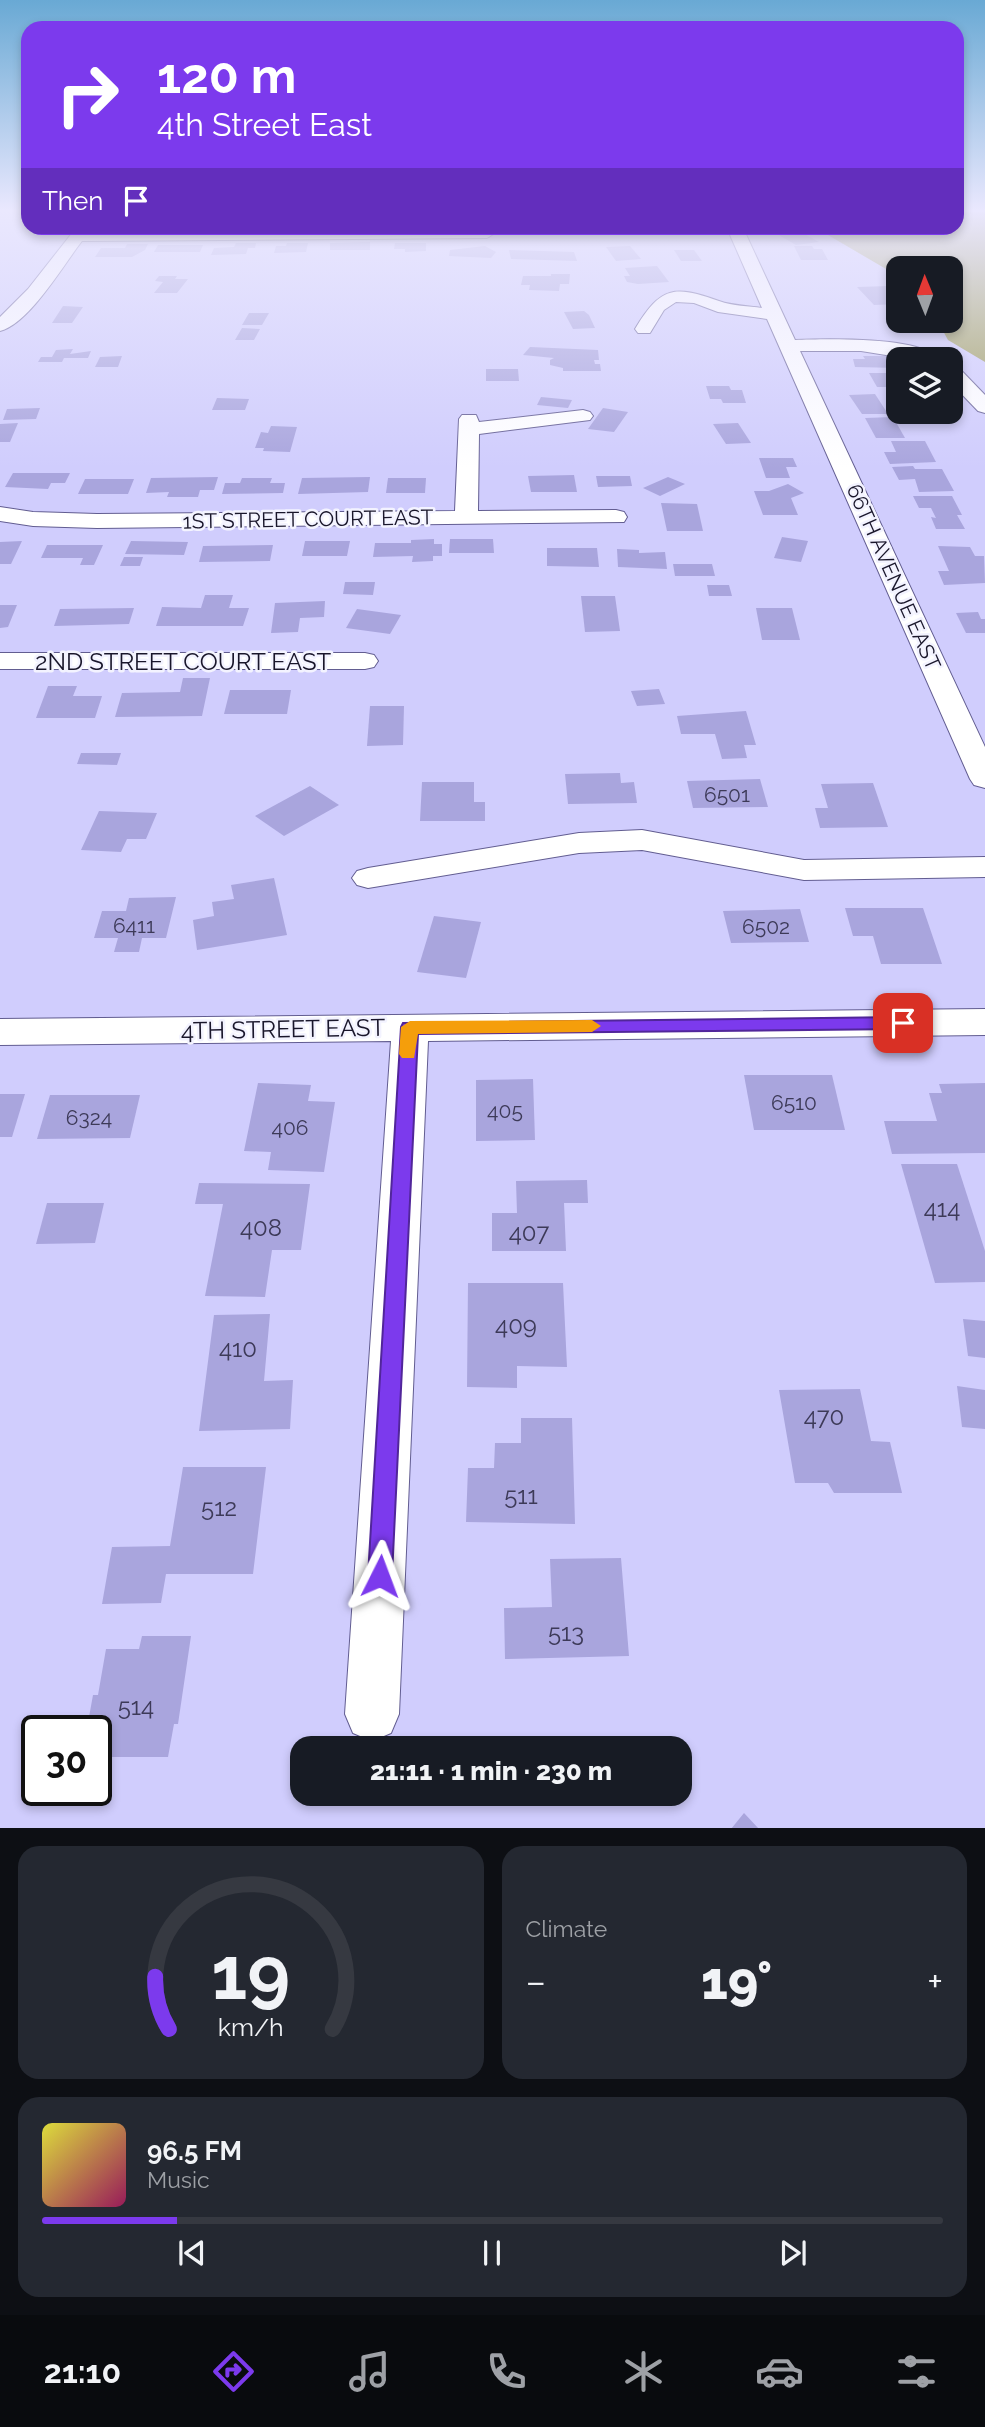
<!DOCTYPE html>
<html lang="en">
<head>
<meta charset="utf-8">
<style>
  body { margin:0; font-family:Raleway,sans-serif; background:#242831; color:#f1f3f6; height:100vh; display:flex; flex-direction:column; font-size:26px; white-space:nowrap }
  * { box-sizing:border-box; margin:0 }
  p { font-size:23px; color:#9ea1a6 }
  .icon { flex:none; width:38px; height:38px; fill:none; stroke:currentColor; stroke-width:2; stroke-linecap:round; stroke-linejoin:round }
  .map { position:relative; height:1828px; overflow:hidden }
  .sheet { display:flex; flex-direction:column; gap:18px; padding:18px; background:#0d0f14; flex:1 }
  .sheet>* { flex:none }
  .banner { position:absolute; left:21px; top:21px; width:943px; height:214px; border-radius:21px; box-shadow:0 4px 10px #0003; background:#7c3aed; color:#fff; overflow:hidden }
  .needle { width:46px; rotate:359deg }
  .buttons { position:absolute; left:886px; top:256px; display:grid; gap:14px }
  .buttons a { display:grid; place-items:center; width:77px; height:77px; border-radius:14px; background:#171b24; box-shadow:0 4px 10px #0003; font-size:35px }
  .speed { position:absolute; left:21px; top:1715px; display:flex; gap:14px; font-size:35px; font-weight:700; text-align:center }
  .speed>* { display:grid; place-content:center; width:91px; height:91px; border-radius:50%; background:#171b24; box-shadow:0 4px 10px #0003; line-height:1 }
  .speed .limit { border:4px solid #111; border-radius:10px; background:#fff; color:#111 }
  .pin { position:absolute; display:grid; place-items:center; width:60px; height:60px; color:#fff; margin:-30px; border-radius:14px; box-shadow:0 4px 10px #0006 }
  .me { position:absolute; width:77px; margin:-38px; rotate:3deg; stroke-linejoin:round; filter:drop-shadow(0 0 5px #0008) }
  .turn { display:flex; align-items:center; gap:24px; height:147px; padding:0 21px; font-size:32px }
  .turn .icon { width:91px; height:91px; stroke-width:2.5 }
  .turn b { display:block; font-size:49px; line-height:60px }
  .then { display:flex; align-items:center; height:66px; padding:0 21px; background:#0003; gap:14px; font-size:26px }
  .big { font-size:52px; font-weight:800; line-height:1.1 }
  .sheet .widget { flex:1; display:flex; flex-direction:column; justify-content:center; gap:10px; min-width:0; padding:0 24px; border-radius:21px; background:#242831 }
  .sheet .dial { align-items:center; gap:0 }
  .dial svg { height:182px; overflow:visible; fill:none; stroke:#363941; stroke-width:7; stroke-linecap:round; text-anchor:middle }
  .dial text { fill:#f1f3f6; stroke:none }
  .song { display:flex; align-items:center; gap:21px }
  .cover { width:84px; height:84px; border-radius:10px; background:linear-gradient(135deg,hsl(60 70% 55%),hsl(330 70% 35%)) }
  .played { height:7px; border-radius:4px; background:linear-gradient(90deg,#7c3aed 15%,#363941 15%) }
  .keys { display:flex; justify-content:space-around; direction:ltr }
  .heat { display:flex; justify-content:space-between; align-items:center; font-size:38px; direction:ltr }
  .sheet .tiles { flex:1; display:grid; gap:18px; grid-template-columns:1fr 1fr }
  .widget:last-child { grid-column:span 2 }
  .trip { position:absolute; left:290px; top:1736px; width:402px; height:70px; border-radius:21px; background:#171b24; box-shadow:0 4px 10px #0003; font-weight:800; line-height:70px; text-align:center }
  .tab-bar { display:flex; height:112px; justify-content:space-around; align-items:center; background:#090b0e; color:#9ea1a6 }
  .tab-bar .icon { width:49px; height:49px }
  .tab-bar .selected { color:#7c3aed }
  .tab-bar b { font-size:32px; color:#f1f3f6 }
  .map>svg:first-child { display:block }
  .forest { fill:#9e9d5b }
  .building { fill:#a9a5dd }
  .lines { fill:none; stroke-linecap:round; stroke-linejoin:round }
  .minor-casing { stroke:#625d91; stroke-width:2 }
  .minor { fill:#fff; fill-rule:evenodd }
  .route { fill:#7c3aed; stroke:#51269a; stroke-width:2 }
  .slow { fill:#f59e0b }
  .labels { text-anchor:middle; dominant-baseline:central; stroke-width:5; stroke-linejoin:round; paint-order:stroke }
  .far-street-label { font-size:21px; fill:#19162b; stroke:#f3f3ff }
  .number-label { font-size:21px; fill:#3d3a58 }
  .street-label { font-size:24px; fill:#19162b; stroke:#f3f3ff }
  .near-number-label { font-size:24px; fill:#3d3a58 }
</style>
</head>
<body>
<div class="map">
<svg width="985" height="1829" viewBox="0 0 985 1829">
  <rect width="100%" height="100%" fill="#d0cdfd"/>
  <path class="forest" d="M957 212H985V362L948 340 937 320H950V268H898V276L816 228H957Z"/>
  <g class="building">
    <path d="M799 231 819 242 796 245 777 234Z"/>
    <path d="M370 242V250H330V243Z"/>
    <path d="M236 243H256L255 248H248L246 254 211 255 214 248 234 247Z"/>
    <path d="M287 243H308L306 252 274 253 276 246H286Z"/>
    <path d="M395 243H426V251L405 252V249H394Z"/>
    <path d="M127 244H148L145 250 132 257H95L101 248H125Z"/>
    <path d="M158 245H203L200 252H154Z"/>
    <path d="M485 246 496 252 491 258 449 256 450 250Z"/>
    <path d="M630 246 641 259 616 261 606 247Z"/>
    <path d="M794 246H812L814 249H822L828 260H801Z"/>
    <path d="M509 250 574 252 577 261 511 259Z"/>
    <path d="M674 250H694L702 261H681Z"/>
    <path d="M657 266 669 282 638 284 627 282 624 276H630L625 268Z"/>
    <path d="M551 274H570L569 284H560L559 291 529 290 530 285H521L523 276H551Z"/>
    <path d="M159 276H177L175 279H188L177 293H154L163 282 155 281Z"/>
    <path d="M889 286 898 294V304L874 305 857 287Z"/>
    <path d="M63 306 83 307 72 323H52Z"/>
    <path d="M584 311 589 315 595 328 573 329 564 312Z"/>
    <path d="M249 313H269L262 325H242Z"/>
    <path d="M242 328 260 329 254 340H235Z"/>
    <path d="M530 347 598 350 599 360H594L595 364H600L601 371H563V368L550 365V360L554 358 523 355Z"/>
    <path d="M73 349 70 354 91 351 88 358H64L62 362H38L41 357H52L56 350Z"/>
    <path d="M122 356 118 367H95L100 357Z"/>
    <path d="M863 356H898V368L855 367 853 359H865Z"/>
    <path d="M486 369H518L519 381H486Z"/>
    <path d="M869 373H898V387H877Z"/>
    <path d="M706 386H729L731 390H742L746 403H723L721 399H710Z"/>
    <path d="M875 394 888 414H862L849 395Z"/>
    <path d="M541 397 572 400 568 408 537 405Z"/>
    <path d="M217 398 249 399 245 410H212Z"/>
    <path d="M40 408 36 419 3 420 7 409Z"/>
    <path d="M603 408 628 412 614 432 588 429Z"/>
    <path d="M893 417 905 438H876L865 418Z"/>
    <path d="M18 423 10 442H0V424Z"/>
    <path d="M738 423 751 443 726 444 713 424Z"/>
    <path d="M271 426 297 427 290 452 263 451 264 448H255L261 432 268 433Z"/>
    <path d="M891 441H925L936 462 890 464 884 452H896Z"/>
    <path d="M759 458H793L797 467H786L790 478H766Z"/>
    <path d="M913 466 915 469H942L954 491 919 492 915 479 899 480 892 467Z"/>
    <path d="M13 473H70L65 483H51L48 489 5 487Z"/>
    <path d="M574 475 577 492H531L528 476Z"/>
    <path d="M596 476H630L632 486 598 487Z"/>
    <path d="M218 477 214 490H200L198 497H167L169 492 146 493 151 478Z"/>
    <path d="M370 477 368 492 298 494 302 478Z"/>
    <path d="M668 477 685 484 660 496 643 488Z"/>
    <path d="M242 478H272L270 483H285L283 493 222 494 225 483H240Z"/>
    <path d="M388 478H426L425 493H386Z"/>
    <path d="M85 479H134L128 494H78Z"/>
    <path d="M788 484 804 493 791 498 798 515H763L754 491H769Z"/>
    <path d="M913 496H952L962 515H957L965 529H936L931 517 936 518 931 508H919Z"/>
    <path d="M661 503 697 504 703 531H667Z"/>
    <path d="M782 537 808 541 801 562 774 558Z"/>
    <path d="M434 539V544H442V556H433V561L412 562 413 556 373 557 375 543H411V540Z"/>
    <path d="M450 539H493L494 553H449Z"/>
    <path d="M22 541 11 564H0V542Z"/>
    <path d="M131 541 188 542 184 555 125 554Z"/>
    <path d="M305 541H350L347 556H302Z"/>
    <path d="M47 545H103L94 565H80L83 558H41Z"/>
    <path d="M273 545 270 561 199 562 203 546Z"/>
    <path d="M938 546 970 547 975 556H984L985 583 944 585 938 571H949Z"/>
    <path d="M547 548H597L599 567 547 566Z"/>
    <path d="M617 549 639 550V553L665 552 667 569 618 567Z"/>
    <path d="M124 557H143L140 566H120Z"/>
    <path d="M673 564H712L715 576H675Z"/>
    <path d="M345 582H375L373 595 343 594Z"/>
    <path d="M707 585H729L732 596H709Z"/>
    <path d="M205 595H233L229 608H249L243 626H156L162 607 201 608Z"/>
    <path d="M581 596H615L620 631 585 632Z"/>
    <path d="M325 601 324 617 300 618 298 632 271 633 275 603Z"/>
    <path d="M0 605H17L8 627 0 628Z"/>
    <path d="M134 608 129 624 54 626 60 609Z"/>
    <path d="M756 608H792L800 640H762Z"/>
    <path d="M357 609 401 615 390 634 346 628Z"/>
    <path d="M978 612 981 619H985V633H966L956 613Z"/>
    <path d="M183 678H210L202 716 115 717 122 693 180 692Z"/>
    <path d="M48 686H77L73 696H102L95 718H36Z"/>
    <path d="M659 689 665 704 637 706 631 691Z"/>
    <path d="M230 690H291L287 714H224Z"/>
    <path d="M370 706H404L403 745 367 746Z"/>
    <path d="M746 711 756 745H744L747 758 722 759 715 734H681L677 716Z"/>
    <path d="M81 753H121L117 765 77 764Z"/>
    <path d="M620 773 621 783 634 782 637 803 568 804 565 774Z"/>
    <path d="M760 779 768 807 693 808 687 781Z"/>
    <path d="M422 782H474V802H485V821H420Z"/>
    <path d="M873 783 888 827 820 828 815 808H828L821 784Z"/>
    <path d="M310 786 339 805 284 836 255 816Z"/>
    <path d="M99 811 157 813 146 839H127L121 852 81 850Z"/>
    <path d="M274 878 287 935 197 950 193 920 214 916 212 902 234 899 231 885Z"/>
    <path d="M176 897 166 938H142L139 952H114L118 938H94L102 911H126L129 898Z"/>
    <path d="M845 908H923L942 964H881L873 936H853Z"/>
    <path d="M800 909 809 942 731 943 723 911Z"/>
    <path d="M434 916 481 922 466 978 417 972Z"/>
    <path d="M744 1075H832L845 1130H754Z"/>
    <path d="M533 1079 535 1140 476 1141V1080Z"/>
    <path d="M258 1083 311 1085 308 1101 335 1102 324 1172 268 1170 271 1152 244 1151Z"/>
    <path d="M985 1083V1153L892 1154 884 1121H937L929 1093H942L939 1084Z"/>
    <path d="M0 1094H25L12 1137H0Z"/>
    <path d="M50 1095H140L130 1138 37 1139Z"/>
    <path d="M901 1164H957L985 1251V1282L935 1283Z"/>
    <path d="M587 1180 588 1203H564L566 1251H492V1213H517L516 1181Z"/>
    <path d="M199 1183 310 1184 301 1250H272L265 1297 205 1296 223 1204H195Z"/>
    <path d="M47 1203H104L95 1243 36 1244Z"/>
    <path d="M468 1283H563L567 1367 517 1366V1388L467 1387Z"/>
    <path d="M270 1314 264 1381 293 1380 290 1429 199 1431 214 1315Z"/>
    <path d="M963 1319 985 1321V1358L968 1356Z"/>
    <path d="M957 1386 985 1390V1429L962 1427Z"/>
    <path d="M860 1389 871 1441 890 1442 902 1493H834L828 1483H795L779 1390Z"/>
    <path d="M521 1418H572L575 1524 466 1522 468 1468H494L495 1443H521Z"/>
    <path d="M183 1467H266L253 1574H166L161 1603 102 1604 112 1547 170 1546Z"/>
    <path d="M621 1558 629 1656 505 1659 504 1608 552 1607 550 1559Z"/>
    <path d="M142 1636H191L178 1724H174L168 1757H96V1731H51L54 1716 89 1717 93 1695H98L106 1649H139Z"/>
    <path d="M744 1813 759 1829H731Z"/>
  </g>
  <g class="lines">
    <g class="minor-casing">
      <g id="minor">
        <path d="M76 228H91L90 231 487 228 495 233 487 238 82 241C64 264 29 324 0 331V317L28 289Z"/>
        <path d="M727 228H743L795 340C825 339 920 336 939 359H911L861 351H800L985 747V788L974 785 970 779 767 319 718 312 694 303 676 302 664 310 650 333H638L635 329C661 286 674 285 719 301 733 306 749 306 762 308Z"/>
        <path d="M950 364 957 366 985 395V413L978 411 950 382Z"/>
        <path d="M583 410 590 412 593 416 590 420 479 434 478 511 616 510 624 512 627 517 624 522 97 528 33 526 0 521V507L33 512 97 514 455 511 459 419 462 415H476L479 422Z"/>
        <path d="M0 653H365L374 655 378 661 374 667 365 669H0Z"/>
        <path d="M642 830 804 860 985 857V877L804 880 642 850 579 853 368 888 357 885 352 878 357 871 368 868 579 833Z"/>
        <path d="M985 1009V1035L428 1041 399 1714 391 1733 372 1741 353 1733 345 1714 391 1041 0 1045V1019Z"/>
      </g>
    </g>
    <use href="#minor" class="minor"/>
  </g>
  <linearGradient id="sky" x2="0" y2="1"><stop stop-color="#69a9d4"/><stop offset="0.45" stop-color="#eae8fe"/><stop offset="1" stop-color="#eae8fe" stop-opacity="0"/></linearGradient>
  <rect width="985" height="468" fill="url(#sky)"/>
  <path class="route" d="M903 1017 911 1023 903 1029 418 1034 392 1576 388 1585 380 1588 371 1585 368 1576 401 1027 403 1023Z"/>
  <path class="slow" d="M592 1020 601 1026 592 1032 418 1034 414 1058H402L399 1054 401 1027 410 1021Z"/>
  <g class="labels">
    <g class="far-street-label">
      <text transform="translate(308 519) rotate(-1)">1ST STREET COURT EAST</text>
      <text transform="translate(894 577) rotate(66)">66TH AVENUE EAST</text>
    </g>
    <g class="number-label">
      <text x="727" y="794">6501</text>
      <text x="134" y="925">6411</text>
      <text x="766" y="926">6502</text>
      <text x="794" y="1102">6510</text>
      <text x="505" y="1110">405</text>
      <text x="89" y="1117">6324</text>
      <text x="290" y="1127">406</text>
    </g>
    <g class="street-label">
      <text x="183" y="661">2ND STREET COURT EAST</text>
      <text transform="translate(283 1029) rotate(-1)">4TH STREET EAST</text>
    </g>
    <g class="near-number-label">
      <text x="942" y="1208">414</text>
      <text x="261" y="1227">408</text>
      <text x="529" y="1232">407</text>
      <text x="516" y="1325">409</text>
      <text x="238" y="1348">410</text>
      <text x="824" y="1416">470</text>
      <text x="521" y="1495">511</text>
      <text x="219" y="1507">512</text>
      <text x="566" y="1632">513</text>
      <text x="136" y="1706">514</text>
    </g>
  </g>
</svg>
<div class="buttons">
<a><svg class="needle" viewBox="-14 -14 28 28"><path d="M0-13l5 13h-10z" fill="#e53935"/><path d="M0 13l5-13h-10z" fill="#9ea1a6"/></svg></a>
<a><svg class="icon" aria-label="layers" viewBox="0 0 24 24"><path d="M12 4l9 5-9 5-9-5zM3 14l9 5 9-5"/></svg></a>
</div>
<div class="speed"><div class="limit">30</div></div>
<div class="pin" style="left:903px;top:1023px;background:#d93025"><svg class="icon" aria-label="arrive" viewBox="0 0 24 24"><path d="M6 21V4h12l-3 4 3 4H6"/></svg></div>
<svg class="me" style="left:380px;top:1576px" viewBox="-20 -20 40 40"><path d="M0-17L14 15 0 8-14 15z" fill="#7c3aed" stroke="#fff" stroke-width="4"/></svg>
<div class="trip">21:11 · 1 min · 230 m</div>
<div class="banner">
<div class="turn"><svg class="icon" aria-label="right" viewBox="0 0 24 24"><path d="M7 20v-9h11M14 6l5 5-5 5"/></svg><div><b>120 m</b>4th Street East</div></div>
<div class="then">Then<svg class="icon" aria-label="arrive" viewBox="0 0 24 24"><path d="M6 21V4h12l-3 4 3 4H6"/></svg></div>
</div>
</div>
<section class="sheet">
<div class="tiles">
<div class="widget dial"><svg viewBox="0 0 100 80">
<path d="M14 69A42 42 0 1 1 86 69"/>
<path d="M14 69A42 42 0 0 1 8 46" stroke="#7c3aed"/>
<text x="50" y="56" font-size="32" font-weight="700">19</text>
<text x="50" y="72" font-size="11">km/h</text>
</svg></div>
<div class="widget"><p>Climate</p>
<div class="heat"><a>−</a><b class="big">19°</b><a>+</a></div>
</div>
<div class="widget">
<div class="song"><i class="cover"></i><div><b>96.5 FM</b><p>Music</p></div></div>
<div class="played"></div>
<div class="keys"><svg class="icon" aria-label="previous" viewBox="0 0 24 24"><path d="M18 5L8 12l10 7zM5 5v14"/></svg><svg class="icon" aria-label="pause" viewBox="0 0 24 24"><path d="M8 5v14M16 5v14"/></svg><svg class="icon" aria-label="next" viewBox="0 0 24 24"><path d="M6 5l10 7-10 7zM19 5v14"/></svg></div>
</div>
</div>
</section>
<nav class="tab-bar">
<b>21:10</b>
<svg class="icon selected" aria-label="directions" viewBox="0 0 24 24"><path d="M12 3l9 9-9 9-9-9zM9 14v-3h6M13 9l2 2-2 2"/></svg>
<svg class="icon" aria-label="music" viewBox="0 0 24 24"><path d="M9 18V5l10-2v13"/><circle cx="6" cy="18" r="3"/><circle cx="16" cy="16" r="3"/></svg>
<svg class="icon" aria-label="phone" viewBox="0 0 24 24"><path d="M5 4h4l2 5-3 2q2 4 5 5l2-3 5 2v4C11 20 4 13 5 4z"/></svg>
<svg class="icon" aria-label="climate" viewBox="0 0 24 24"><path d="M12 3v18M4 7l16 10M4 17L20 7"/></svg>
<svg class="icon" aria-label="car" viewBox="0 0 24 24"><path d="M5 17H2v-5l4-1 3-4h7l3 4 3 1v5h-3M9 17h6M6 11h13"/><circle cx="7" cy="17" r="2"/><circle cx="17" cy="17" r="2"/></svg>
<svg class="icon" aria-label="filters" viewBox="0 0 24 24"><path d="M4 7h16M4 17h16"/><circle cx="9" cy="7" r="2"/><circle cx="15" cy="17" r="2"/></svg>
</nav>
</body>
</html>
